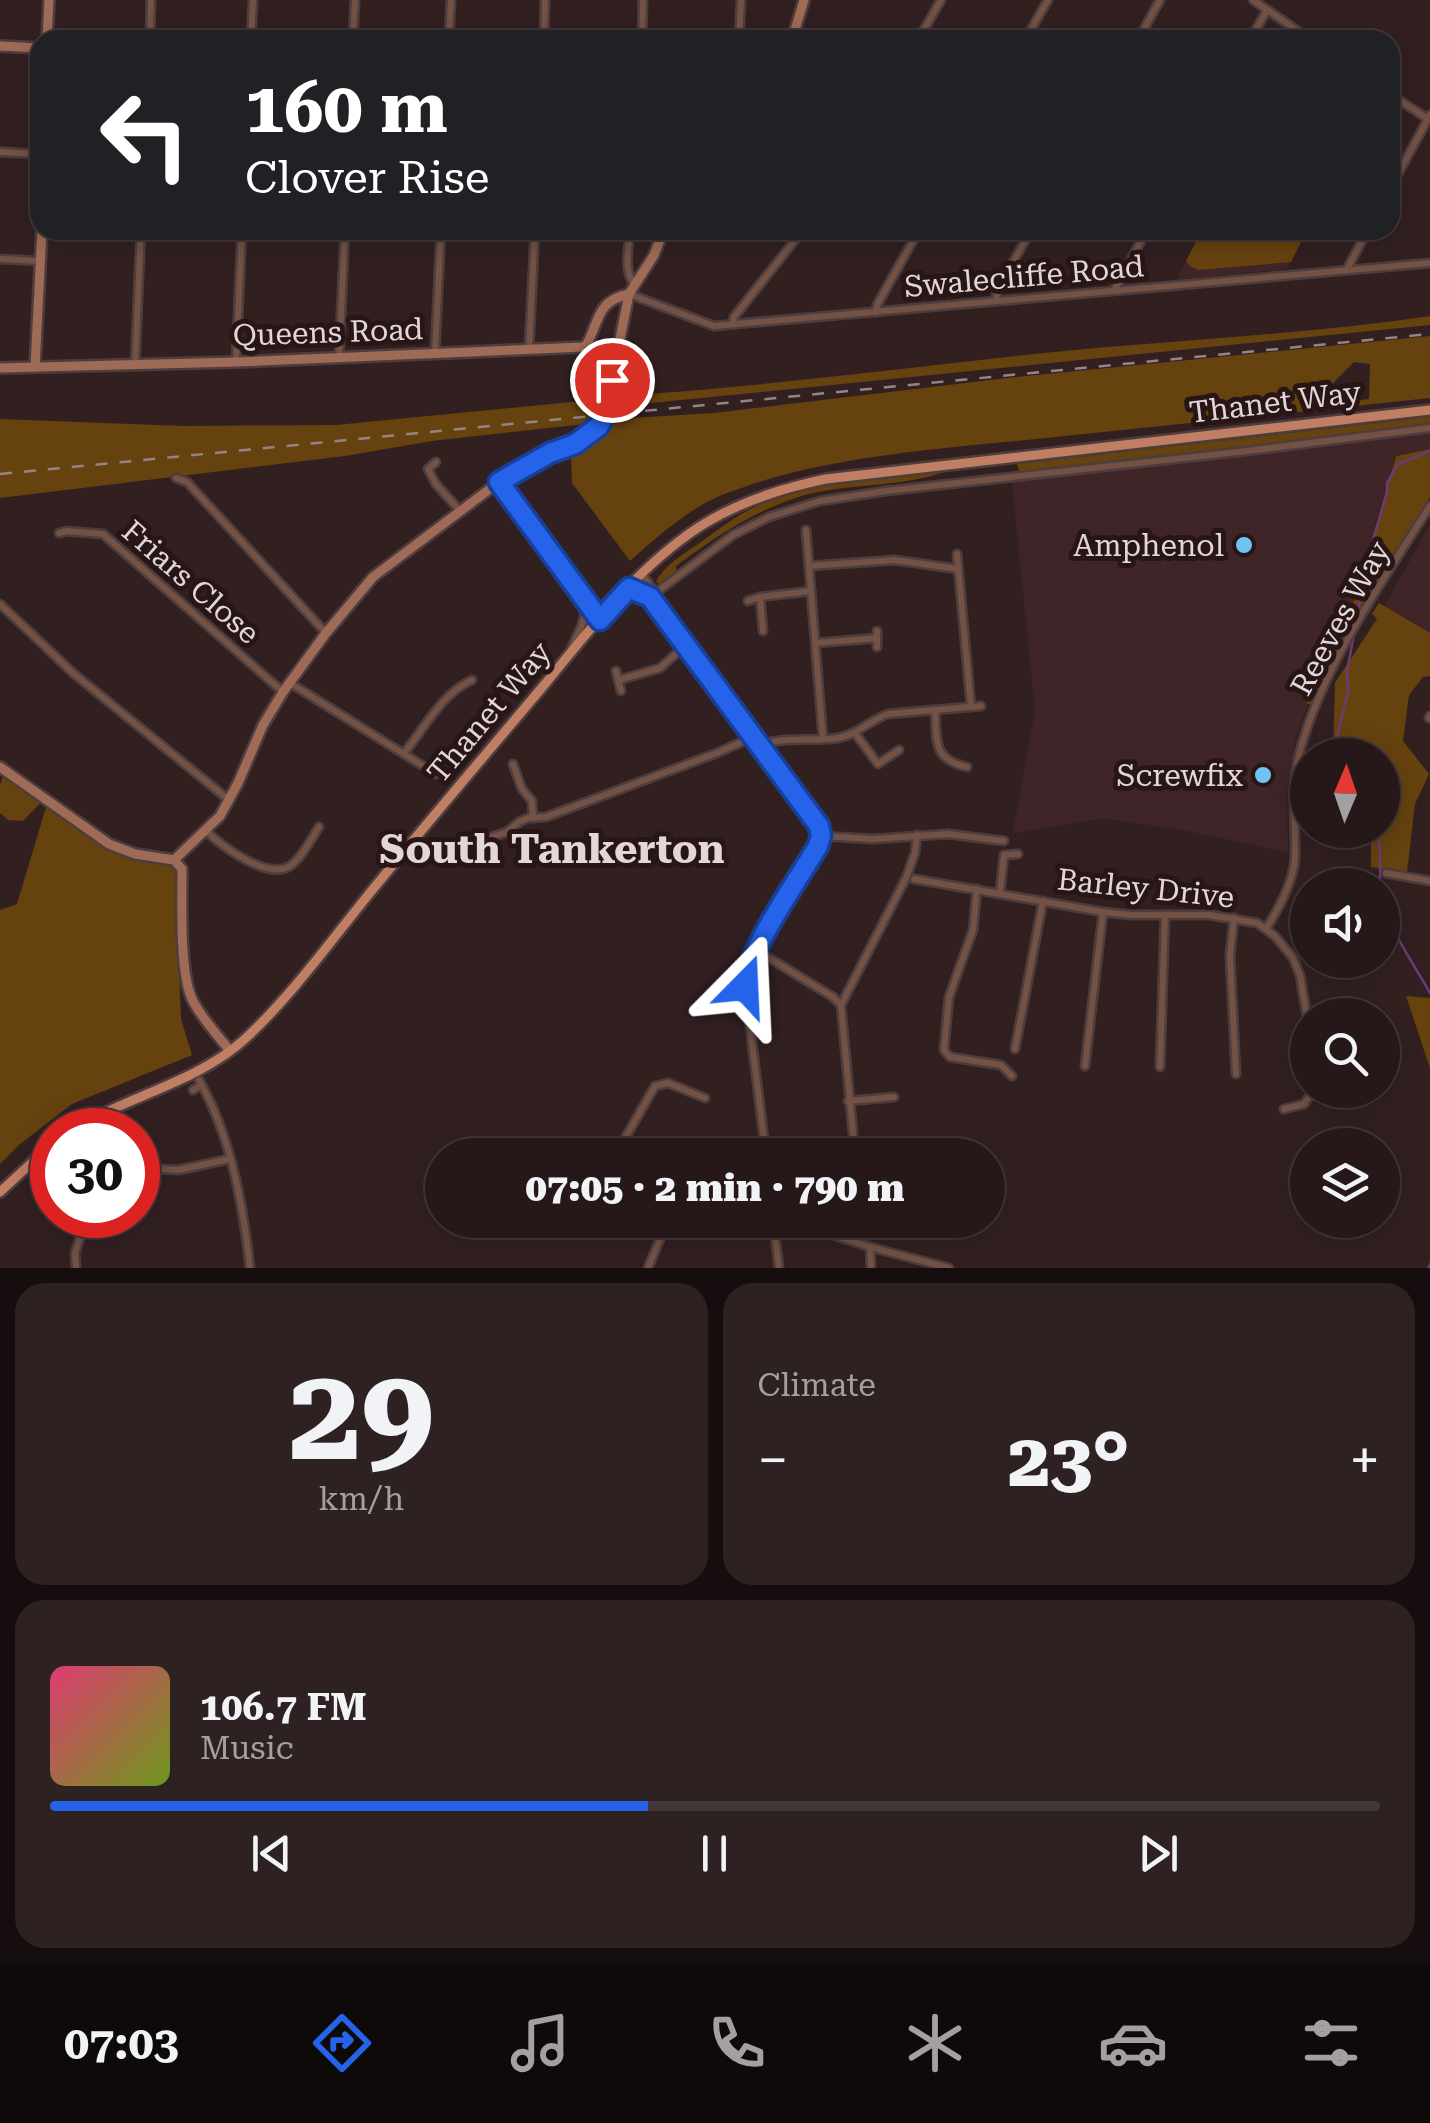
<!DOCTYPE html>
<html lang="en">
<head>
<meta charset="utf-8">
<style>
  body { margin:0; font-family:"Roboto Serif",serif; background:#2e2122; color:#f1f3f6; height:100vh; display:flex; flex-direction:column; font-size:38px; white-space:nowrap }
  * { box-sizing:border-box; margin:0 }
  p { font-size:32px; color:#a4a0a2 }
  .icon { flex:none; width:55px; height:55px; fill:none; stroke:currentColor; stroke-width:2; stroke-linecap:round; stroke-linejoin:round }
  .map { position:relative; height:1268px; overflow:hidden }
  .panel { display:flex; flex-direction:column; gap:15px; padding:15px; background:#150d0e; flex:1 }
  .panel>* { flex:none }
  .guide { position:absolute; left:30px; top:30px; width:1370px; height:210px; border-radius:30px; box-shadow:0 5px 25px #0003,0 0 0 2px #423738; background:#202124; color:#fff; overflow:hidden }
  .needle { width:65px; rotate:2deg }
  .controls { position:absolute; left:1290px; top:738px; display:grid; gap:20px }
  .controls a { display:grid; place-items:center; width:110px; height:110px; border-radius:50%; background:#261819; box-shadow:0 5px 25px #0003,0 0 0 2px #423738; font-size:50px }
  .speed { position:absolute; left:30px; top:1108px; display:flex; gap:20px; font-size:50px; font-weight:700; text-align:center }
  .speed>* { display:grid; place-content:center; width:130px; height:130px; border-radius:50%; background:#261819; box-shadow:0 5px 25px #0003,0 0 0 2px #423738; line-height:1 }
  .speed .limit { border:15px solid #d22; background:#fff; color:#111 }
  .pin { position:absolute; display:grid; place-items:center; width:85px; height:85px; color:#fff; margin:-42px; border:5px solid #fff; border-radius:50%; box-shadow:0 2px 10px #0007 }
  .me { position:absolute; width:110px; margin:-55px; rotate:21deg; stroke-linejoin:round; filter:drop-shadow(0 0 8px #0008) }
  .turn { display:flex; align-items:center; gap:35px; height:210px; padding:0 50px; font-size:45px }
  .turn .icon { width:130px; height:130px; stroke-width:2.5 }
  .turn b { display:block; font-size:70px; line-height:85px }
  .big { font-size:75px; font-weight:800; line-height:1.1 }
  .panel .tile { flex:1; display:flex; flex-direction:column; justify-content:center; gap:15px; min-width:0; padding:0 35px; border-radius:30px; background:#2e2122 }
  .panel .dial { align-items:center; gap:0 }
  .dial b { font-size:130px; line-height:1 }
  .song { display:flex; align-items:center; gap:30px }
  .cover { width:120px; height:120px; border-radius:15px; background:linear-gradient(135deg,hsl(340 70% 55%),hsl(80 70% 35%)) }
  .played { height:10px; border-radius:5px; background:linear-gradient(90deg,#2563eb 45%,#423738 45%) }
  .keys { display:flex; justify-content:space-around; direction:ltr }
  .heat { display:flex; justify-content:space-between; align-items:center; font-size:55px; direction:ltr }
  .panel .tiles { flex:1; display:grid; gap:15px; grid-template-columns:1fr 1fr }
  .tile:last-child { grid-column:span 2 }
  .trip { position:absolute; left:425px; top:1138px; width:580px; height:100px; border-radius:50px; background:#261819; box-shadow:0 5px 25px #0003,0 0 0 2px #423738; font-weight:800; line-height:100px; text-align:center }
  .menu { display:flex; height:160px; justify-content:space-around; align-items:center; background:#0f0a0a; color:#a4a0a2 }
  .menu .icon { width:70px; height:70px }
  .menu .on { color:#2563eb }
  .menu b { font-size:45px; color:#f1f3f6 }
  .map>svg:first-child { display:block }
  .built { fill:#3f2527 }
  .green { fill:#66420f; fill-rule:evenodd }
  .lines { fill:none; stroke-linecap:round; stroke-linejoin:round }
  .stream { stroke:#6b3b76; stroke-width:2.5 }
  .street-casing { stroke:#4e3d3e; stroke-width:11 }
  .secondary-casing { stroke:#4e3d3e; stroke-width:14 }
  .primary-casing { stroke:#4e3d3e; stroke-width:14 }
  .street { stroke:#735245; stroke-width:6 }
  .secondary { stroke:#9f6b56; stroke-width:9 }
  .primary { stroke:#c07e63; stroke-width:9 }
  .rail { stroke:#948585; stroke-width:2.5; stroke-dasharray:12 12; stroke-linecap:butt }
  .secondary-bridge-casing { stroke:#4e3d3e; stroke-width:14; stroke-linecap:butt }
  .secondary-bridge { stroke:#9f6b56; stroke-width:9 }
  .route-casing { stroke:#184099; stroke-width:25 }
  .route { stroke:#2563eb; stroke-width:18 }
  .poi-dot { fill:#70c2f4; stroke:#281617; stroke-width:4 }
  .labels { text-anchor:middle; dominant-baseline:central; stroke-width:10; stroke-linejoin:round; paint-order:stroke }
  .street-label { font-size:30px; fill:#e3d6d6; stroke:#281617 }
  .poi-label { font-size:30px; fill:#e3d6d6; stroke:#281617; text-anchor:end }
  .district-label { font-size:40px; font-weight:bold; fill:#e3d6d6; stroke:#281617 }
</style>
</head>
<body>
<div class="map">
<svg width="1430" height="1268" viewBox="0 0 1430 1268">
  <rect width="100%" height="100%" fill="#322021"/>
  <g class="built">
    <path d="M1202 230H1308L1287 269 1176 280Z"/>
    <path d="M1430 433V449L1395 456 1348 621 1317 679 1296 737 1287 796 1288 852 1188 831 1104 818 1013 833 1035 710 1012 482Z"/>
    <path d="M1430 525V655L1377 619Z"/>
  </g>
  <g class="green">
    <path d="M1180 230H1307L1291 262 1199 270 1191 267 1186 261 1197 240Z"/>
    <path d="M1430 316V325L611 407 612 396C757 388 900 368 1044 353 1173 340 1302 335 1430 316Z"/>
    <path d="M1430 336V398C1299 412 1167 425 1036 439 936 449 816 457 722 495 688 509 657 537 630 561L572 483 571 453 615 419 714 413 1007 378ZM1354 362 1370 364 1369 399 1326 404V390Z"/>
    <path d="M603 399 594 423 432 441 345 456 0 498V419L183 426 336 425Z"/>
    <path d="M1430 417V427L1020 475 1017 464Z"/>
    <path d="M1430 449V497L1334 657 1311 704H1307L1317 679 1348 621 1396 456Z"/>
    <path d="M955 468C943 472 930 477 918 479 885 486 851 485 818 492 765 503 719 534 676 566V573L660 584 656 582C665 564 684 554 701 542 715 532 730 520 745 512 809 478 886 479 955 468Z"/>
    <path d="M1379 603 1430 633V676L1423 677 1409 695 1403 741 1429 774 1415 804 1407 872 1371 867V840L1368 830H1382V755H1333L1335 683 1377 619 1372 614Z"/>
    <path d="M5 770 45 798 23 821 8 820 0 813V785Z"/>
    <path d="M47 804 126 856 170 864 175 870 181 1019 192 1055 72 1104 19 1145 0 1164V910L17 904Z"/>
    <path d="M1406 996 1430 998V1068Z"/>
  </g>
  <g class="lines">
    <g class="stream">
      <path d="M1357 616 1367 561 1387 492V483L1398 464 1430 451"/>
      <path d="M1335 755V745L1348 692 1347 671 1354 634"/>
      <path d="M1374 830 1380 845V885"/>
      <path d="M1382 897C1391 933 1412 961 1430 993"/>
      <path d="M1428 1268 1430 1264"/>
    </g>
    <g class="street-casing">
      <g id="street">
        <path d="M1253 0 1311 40"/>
        <path d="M150 40 151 0"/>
        <path d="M251 40 253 0"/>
        <path d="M353 40 355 0"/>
        <path d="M449 40 451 0"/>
        <path d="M544 40 545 0"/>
        <path d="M642 40 643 0"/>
        <path d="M739 40 741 0"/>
        <path d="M918 40 941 0"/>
        <path d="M1025 40 1048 0"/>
        <path d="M1138 40 1160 0"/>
        <path d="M1250 40 1267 10"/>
        <path d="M1390 94 1428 119"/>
        <path d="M0 152 40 154"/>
        <path d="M1390 189 1430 115"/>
        <path d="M630 230C629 248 623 269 634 284"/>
        <path d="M0 259 40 261"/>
        <path d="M1347 269 1368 230"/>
        <path d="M1115 289 1147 230"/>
        <path d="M629 294 714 326 1430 263"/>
        <path d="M996 300 997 291 1031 230"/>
        <path d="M876 312 877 305 919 230"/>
        <path d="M733 324 734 317 803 230"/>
        <path d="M529 349 535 230"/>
        <path d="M435 353 441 230"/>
        <path d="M339 357 345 230"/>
        <path d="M236 362 242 230"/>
        <path d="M135 365 141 230"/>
        <path d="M436 462 428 469 436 484 460 511"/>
        <path d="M176 478 187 482 326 633"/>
        <path d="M499 482 599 619"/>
        <path d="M806 530 823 739"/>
        <path d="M59 533 67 531 103 534 283 692"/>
        <path d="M957 554 971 707"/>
        <path d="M809 566 895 560 958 569"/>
        <path d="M642 574 651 587 650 597 819 827 821 836 819 846C798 881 749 948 745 986L766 1155"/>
        <path d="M629 587 650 597"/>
        <path d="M650 597 733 535 769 517 820 501 886 491 1247 451 1430 428"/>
        <path d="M760 597 763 631"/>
        <path d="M748 601 760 597 811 591"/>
        <path d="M0 604 73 673 229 800"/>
        <path d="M877 631V647"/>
        <path d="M816 643 877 638"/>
        <path d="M571 649 582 625 587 605"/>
        <path d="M616 671 621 691"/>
        <path d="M619 680 660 668 686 645"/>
        <path d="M290 683 436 774"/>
        <path d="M935 710C937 741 932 759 967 767"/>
        <path d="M1429 718 1430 716"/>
        <path d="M855 733 878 764 899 750"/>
        <path d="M759 745C785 736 812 742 838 738 857 735 870 720 888 714L981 706"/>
        <path d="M404 753C425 728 441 694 472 680"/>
        <path d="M513 764 522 789 532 801 533 818"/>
        <path d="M206 831C223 847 267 880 290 866 302 858 311 839 319 827"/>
        <path d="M821 836 873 839 948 834 1004 841"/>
        <path d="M414 840 429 853 435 855 507 832 519 822 528 818 546 817 717 753 753 737"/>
        <path d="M1386 873 1430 881"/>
        <path d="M914 879 1103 912 1131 915H1209L1257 923 1275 936 1293 958 1300 975 1308 1023"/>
        <path d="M977 889 973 930 949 997 944 1050 950 1057 1001 1065 1012 1076"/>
        <path d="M1000 892 1004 855 1018 854"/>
        <path d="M1234 918 1230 956 1236 1074"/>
        <path d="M1266 929C1279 908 1293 883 1295 858 1296 822 1290 786 1300 751 1324 663 1382 582 1430 506"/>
        <path d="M756 950 833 997 841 1005 855 1155"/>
        <path d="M841 1005 906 878 915 853 917 835"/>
        <path d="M1015 1049 1043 901"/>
        <path d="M1085 1066 1103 912"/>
        <path d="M1160 1067 1165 915"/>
        <path d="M199 1080C231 1136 243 1205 250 1268"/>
        <path d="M193 1090 202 1085"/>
        <path d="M848 1101 894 1097"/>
        <path d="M1284 1109 1304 1104 1314 1090"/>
        <path d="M624 1140 655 1086 668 1083 705 1098"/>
        <path d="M624 1140 644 1155"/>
        <path d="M138 1168 178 1170 230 1159"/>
        <path d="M773 1220 779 1268"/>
        <path d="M787 1220 870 1247 949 1268"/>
        <path d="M845 1239 851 1220"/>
        <path d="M870 1247 871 1268"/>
        <path d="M76 1268 75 1253 81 1235"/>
        <path d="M648 1268 668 1220"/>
      </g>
    </g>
    <g class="secondary-casing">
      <g id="secondary">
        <path d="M47 40 49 0"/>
        <path d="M792 40 804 0"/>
        <path d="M0 46 40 48"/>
        <path d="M35 367 42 230"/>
        <path d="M0 368 236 362 583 347 587 344C600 319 597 301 629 294"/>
        <path d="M612 379 629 294 654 255 664 230"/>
        <path d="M0 767 109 844 135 854 174 860 182 869C182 900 179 975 193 1001 202 1019 218 1035 230 1051"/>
        <path d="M174 860 220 816 238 783 263 725 283 692 326 633 373 577 499 482 550 453 575 443 599 426"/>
      </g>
    </g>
    <g class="primary-casing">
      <g id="primary">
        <path d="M72 1130C127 1096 197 1083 246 1038 292 995 330 942 369 894 427 823 486 754 545 684 591 628 638 567 699 527 738 502 782 488 826 479L1430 410"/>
        <path d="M0 1192 52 1144"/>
      </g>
    </g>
    <use href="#street" class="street"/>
    <use href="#secondary" class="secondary"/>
    <use href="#primary" class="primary"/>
    <path class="rail" d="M0 474 1430 334"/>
    <g class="secondary-bridge-casing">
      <path id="secondary-bridge" d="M599 426 608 408 612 379"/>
    </g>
    <use href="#secondary-bridge" class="secondary-bridge"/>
  </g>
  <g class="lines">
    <g class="route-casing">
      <path id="route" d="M612 380 608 408 599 426 575 444 550 453 499 482 600 620 629 588 650 597 819 826 821 836 818 846C798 880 748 949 745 986"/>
    </g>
    <use href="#route" class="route"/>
  </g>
  <g class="poi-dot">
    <circle cx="1244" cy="545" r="10"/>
    <circle cx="1263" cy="775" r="10"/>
  </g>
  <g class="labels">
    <g class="street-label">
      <text transform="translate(1024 276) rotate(-5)">Swalecliffe Road</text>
      <text transform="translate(328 332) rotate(-2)">Queens Road</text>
      <text transform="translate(1275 402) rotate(-7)">Thanet Way</text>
      <text transform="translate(191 582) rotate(41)">Friars Close</text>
      <text transform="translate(1340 618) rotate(-61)">Reeves Way</text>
      <text transform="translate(489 712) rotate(-50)">Thanet Way</text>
      <text transform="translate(1146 888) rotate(6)">Barley Drive</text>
    </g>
    <g class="poi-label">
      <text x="1224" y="545">Amphenol</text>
      <text x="1243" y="775">Screwfix</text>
    </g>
    <g class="district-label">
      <text x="552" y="849">South Tankerton</text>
    </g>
  </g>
</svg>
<div class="controls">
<a><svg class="needle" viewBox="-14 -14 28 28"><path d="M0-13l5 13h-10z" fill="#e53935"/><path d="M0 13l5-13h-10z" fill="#a4a0a2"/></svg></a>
<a><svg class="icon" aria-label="sound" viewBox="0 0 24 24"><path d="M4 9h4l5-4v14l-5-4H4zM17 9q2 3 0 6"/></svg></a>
<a><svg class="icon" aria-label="search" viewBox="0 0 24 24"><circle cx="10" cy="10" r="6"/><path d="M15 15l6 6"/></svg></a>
<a><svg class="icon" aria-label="layers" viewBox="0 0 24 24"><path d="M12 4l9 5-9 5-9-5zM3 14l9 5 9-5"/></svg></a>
</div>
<div class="speed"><div class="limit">30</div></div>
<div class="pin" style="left:612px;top:380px;background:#d93025"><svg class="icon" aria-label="arrive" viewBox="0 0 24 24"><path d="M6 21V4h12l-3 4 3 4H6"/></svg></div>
<svg class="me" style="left:745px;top:986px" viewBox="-20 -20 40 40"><path d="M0-17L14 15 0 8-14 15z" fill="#2563eb" stroke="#fff" stroke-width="4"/></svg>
<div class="trip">07:05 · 2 min · 790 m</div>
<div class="guide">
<div class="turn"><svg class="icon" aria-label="left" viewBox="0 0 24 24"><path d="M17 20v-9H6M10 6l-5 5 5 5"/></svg><div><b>160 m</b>Clover Rise</div></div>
</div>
</div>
<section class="panel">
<div class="tiles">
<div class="tile dial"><b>29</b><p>km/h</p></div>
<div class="tile"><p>Climate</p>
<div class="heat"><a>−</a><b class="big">23°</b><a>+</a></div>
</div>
<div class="tile">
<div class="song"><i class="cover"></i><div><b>106.7 FM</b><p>Music</p></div></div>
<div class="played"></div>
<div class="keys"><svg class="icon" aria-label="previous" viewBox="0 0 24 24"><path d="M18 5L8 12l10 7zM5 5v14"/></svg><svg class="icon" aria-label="pause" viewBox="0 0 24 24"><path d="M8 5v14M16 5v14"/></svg><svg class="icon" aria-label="next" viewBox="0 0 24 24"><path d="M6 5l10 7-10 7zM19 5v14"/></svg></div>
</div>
</div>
</section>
<nav class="menu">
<b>07:03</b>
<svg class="icon on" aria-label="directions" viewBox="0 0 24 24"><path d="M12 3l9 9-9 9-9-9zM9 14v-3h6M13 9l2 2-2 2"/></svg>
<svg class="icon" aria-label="music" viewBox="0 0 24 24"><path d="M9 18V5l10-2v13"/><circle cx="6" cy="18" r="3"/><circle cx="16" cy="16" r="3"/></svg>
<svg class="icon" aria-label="phone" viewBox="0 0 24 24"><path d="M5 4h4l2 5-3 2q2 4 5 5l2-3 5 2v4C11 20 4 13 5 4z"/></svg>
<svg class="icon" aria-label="climate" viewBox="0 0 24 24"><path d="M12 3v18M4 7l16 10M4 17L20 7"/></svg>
<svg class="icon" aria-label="car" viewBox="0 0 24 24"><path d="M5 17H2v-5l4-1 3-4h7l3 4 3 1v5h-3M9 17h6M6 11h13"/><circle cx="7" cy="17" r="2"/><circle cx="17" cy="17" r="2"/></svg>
<svg class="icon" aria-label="filters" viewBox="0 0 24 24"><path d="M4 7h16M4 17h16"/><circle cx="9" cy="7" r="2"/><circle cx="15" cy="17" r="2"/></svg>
</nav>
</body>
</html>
